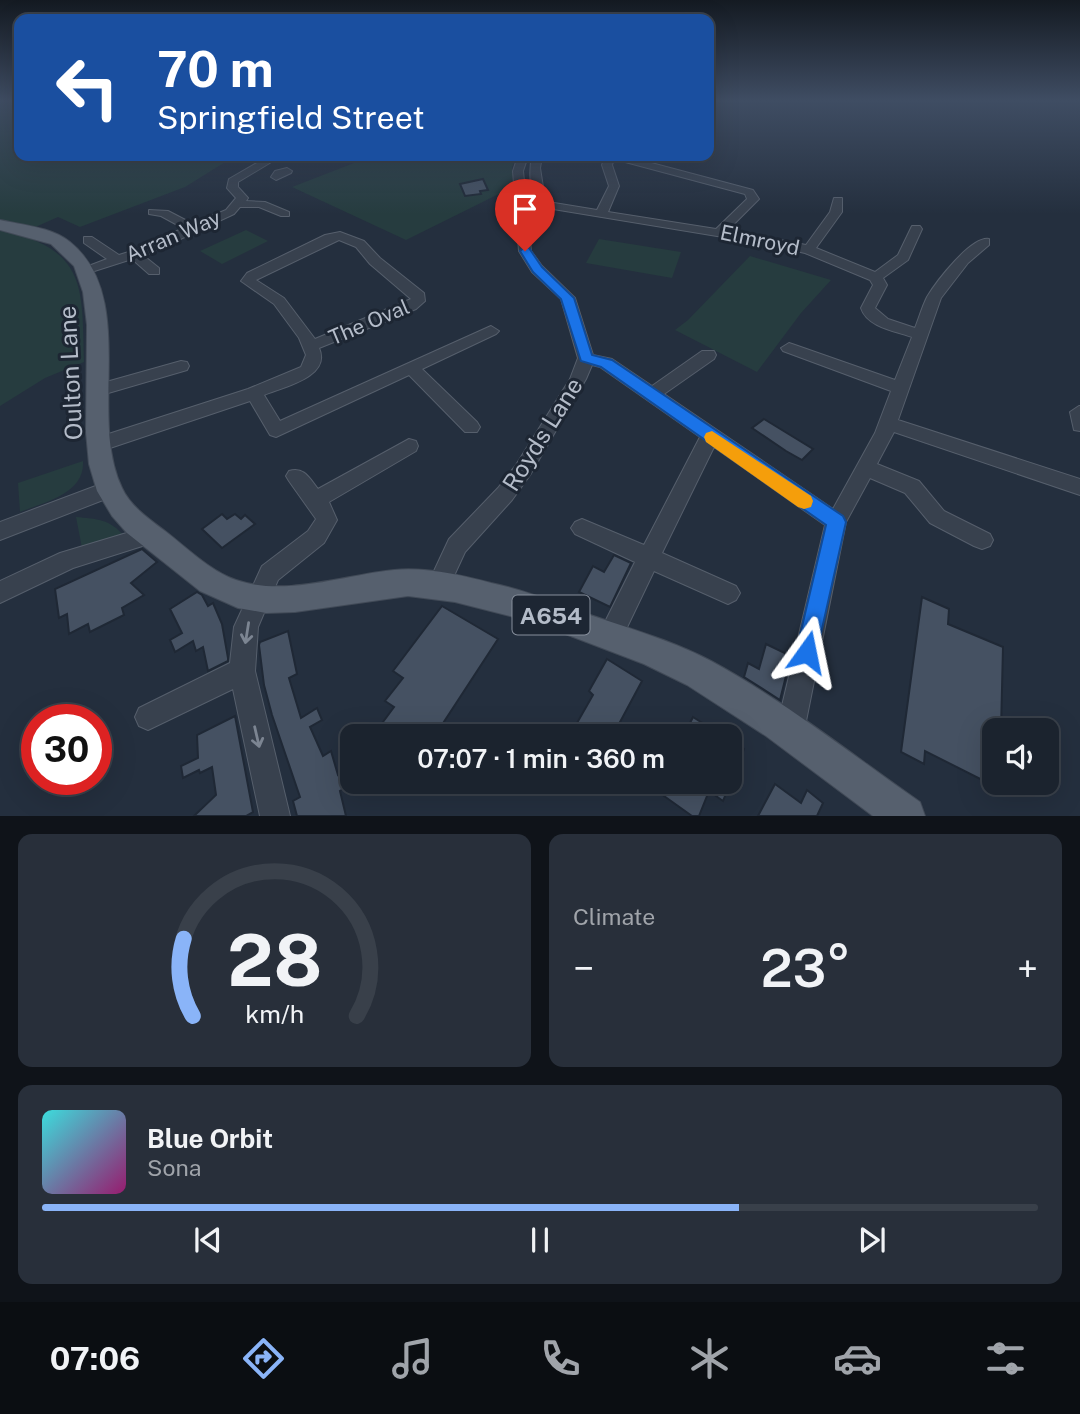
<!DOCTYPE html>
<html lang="en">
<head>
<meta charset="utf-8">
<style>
  body { margin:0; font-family:"Public Sans",sans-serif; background:#282f3a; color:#f1f3f6; height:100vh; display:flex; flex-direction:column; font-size:26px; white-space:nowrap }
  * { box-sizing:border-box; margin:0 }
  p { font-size:23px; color:#a0a4aa }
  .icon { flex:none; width:38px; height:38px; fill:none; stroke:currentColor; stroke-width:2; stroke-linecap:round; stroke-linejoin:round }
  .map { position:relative; height:816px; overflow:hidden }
  .details { display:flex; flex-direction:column; gap:18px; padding:18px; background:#0f1319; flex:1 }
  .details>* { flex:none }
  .top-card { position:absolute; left:14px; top:14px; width:700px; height:147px; border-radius:14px; box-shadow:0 7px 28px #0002,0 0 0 2px #39404a; background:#1a4fa0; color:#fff; overflow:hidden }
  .fabs { position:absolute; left:982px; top:718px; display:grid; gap:14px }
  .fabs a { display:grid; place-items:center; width:77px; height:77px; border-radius:14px; background:#1b232e; box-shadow:0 7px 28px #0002,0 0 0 2px #39404a; font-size:35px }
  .speed { position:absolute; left:21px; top:704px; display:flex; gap:14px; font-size:35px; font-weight:700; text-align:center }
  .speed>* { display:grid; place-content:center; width:91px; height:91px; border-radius:50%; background:#1b232e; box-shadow:0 7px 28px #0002,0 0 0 2px #39404a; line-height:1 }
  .speed .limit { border:10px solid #d22; background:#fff; color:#111 }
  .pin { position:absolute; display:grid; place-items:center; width:60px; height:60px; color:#fff; margin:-72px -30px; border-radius:50% 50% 50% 0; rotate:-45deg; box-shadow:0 0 7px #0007 }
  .pin .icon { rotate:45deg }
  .me { position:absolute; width:77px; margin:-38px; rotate:12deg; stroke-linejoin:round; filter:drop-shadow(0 0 5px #0008) }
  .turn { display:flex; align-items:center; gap:24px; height:147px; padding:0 28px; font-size:32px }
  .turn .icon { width:91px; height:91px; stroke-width:2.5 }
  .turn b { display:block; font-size:49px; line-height:60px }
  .big { font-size:52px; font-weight:600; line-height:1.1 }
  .details .tile { flex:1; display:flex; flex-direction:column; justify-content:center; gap:10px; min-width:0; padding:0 24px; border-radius:14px; background:#282f3a }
  .details .dial { align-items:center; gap:0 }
  .dial svg { height:182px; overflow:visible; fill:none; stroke:#39404a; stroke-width:7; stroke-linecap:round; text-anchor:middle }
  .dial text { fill:#f1f3f6; stroke:none }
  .song { display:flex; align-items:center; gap:21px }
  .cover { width:84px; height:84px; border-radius:10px; background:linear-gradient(135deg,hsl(180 70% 55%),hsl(320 70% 35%)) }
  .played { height:7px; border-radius:4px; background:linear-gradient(90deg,#8ab4f8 70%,#39404a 70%) }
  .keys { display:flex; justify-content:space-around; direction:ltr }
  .heat { display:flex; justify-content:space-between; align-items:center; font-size:38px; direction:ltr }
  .details .tiles { flex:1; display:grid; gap:18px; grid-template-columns:1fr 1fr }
  .tile:last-child { grid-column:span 2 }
  .trip { position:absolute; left:340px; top:724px; width:402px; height:70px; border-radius:14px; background:#1b232e; box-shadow:0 7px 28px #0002,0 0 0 2px #39404a; font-weight:600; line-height:70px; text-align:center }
  .tabs { display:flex; height:112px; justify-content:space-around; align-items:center; background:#0b0e12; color:#a0a4aa }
  .tabs .icon { width:49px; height:49px }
  .tabs .on { color:#8ab4f8 }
  .tabs b { font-size:32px; color:#f1f3f6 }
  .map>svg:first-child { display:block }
  .green { fill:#263c3f }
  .building { fill:#455162; stroke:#1f2835; stroke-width:2 }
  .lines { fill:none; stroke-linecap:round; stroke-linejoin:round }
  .minor-casing { stroke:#565f6c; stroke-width:2 }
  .major-casing { stroke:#414a57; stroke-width:2 }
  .minor { fill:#38414e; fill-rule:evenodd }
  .major { fill:#56606e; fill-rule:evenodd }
  .oneway { stroke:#7c8592 }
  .route { fill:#1a73e8; stroke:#114b97; stroke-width:2 }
  .slow { fill:#f59e0b }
  .labels { text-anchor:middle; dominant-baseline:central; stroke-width:6; stroke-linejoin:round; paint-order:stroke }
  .far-street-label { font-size:21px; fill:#b4bcc9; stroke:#1d2633 }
  .shield { fill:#1d2633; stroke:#878f9c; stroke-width:2 }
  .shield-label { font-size:23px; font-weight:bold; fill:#b4bcc9 }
  .street-label { font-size:24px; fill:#b4bcc9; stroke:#1d2633 }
</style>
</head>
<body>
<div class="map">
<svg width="1080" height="816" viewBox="0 0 1080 816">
  <rect width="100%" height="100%" fill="#242f3e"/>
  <g class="green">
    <path d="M0 100H19V156H235L185 187 80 227 58 217 31 229 0 221Z"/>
    <path d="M372 156H517L512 167 513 187 406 240 292 187Z"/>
    <path d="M0 230C87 249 82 286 84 362L45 378 0 406Z"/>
    <path d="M246 230 268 241 222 264 200 251Z"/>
    <path d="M599 239 681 252 672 278 586 263Z"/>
    <path d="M750 256 831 280 801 313 757 372 675 330 688 320Z"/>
    <path d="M83 461C85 494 45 502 20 512L18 483Z"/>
    <path d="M76 517C97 519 110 519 124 536L82 548Z"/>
  </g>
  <g class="building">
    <path d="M483 179 488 190 480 191 481 194 465 196 460 184Z"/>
    <path d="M764 419 813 449 802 460 786 451 752 428Z"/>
    <path d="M222 514 227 519 235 514 241 519 245 515 255 524 222 548 202 529Z"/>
    <path d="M142 549 157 562 131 583 144 595 122 608 124 615 90 632 88 624 69 634 67 614 59 618 55 589Z"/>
    <path d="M614 555 631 563 610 607 579 592 593 566 604 572Z"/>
    <path d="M197 592 202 595 208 606 213 603 222 624 228 658V661L208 671 203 647 196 651 193 641 175 652 170 640 182 633 170 609Z"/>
    <path d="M922 597 949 609 948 624 1003 647 1001 730H994V782H1012V795L925 751 924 764 901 752Z"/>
    <path d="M442 606 498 639 434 737H395L380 726 394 707 385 701 403 678 393 671Z"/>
    <path d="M288 631 297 674 289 678 301 718 317 708 322 720 310 727 323 756 331 751 338 775 352 767V784L340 791 346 816H297L293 801 300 797 272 715 264 685 259 645 260 642Z"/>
    <path d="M766 644 791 656 780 700 744 677 748 663 759 669Z"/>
    <path d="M607 659 642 681 612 737H569L593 695 589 691Z"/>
    <path d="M235 716 253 812 246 816H194L216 795 212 767 200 773 199 770 183 778 181 766 198 758 197 735Z"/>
    <path d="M693 717 724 737H683Z"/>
    <path d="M730 740 744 749 723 801 709 791 699 816H692L664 796 670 782H730Z"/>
    <path d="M775 784 801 803 807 790 823 803 817 816H758Z"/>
  </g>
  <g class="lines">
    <g class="minor-casing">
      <g id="minor">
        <path d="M269 156 273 157V161L238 182V187L248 198 246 201 265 202 289 212V216H281L259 207H240L234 214 144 256 159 268V274H149L132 259 85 274 78 270 107 259 84 243V237H92L119 255 148 246 183 228 161 216 149 214V210L168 211 193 224 226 210 236 198 227 188 229 179Z"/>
        <path d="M518 156H528L523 171 531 251 542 266 575 298 593 355 612 359 652 386 702 351H714L716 355 714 359 664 394 833 509 875 433 891 391 783 351 781 348 789 343 795 345 895 380 912 337C895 331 867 327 861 308L873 285 870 280 805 253 765 244 541 207C529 197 529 171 532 156H542L540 168 545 200 548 202 597 210 609 186 602 165 605 156H625L753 190 759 199 728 230 806 245 830 212 834 198H842V212L816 248 875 272 898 255 912 226H920L922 229 908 260 883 278 887 285 875 308 888 319 915 328C919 318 922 307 927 297 936 282 971 236 989 239V245L968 263 941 298 898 420 1080 479V495L894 432 877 464 919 481 944 511 990 534 993 540 990 546 982 549 974 546 930 523 905 493 870 478 846 522 804 731 800 741 790 745 780 741 776 731 825 525 714 447 662 553 736 586 740 593 736 600 728 604 654 571 619 644 610 648 601 644 598 636 635 562 575 534 571 528 575 522 582 519 644 545 700 437 600 367 592 365 586 379 530 475 512 500 465 552 446 593 438 596 430 593 427 586 449 539 498 488 516 465 570 379 578 358 561 299 532 272 519 251 513 171ZM614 159 745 194 747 199 716 229 608 212 619 186 612 165Z"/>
        <path d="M287 168 292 171 291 173 276 180 271 177 275 171Z"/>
        <path d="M340 232 364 241 380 258 424 293 425 301 416 309 319 348C332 377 283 387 264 395L280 421 491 326 499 331 496 334 422 369 477 422 480 427 477 432H465L409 375 276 437 270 435 250 401 107 449H93L91 444 93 439 248 389 301 367 306 355 299 338 274 304 241 281 247 273 325 235ZM339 240 356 247 370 264 411 299 315 339 284 298 256 280Z"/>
        <path d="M181 361 187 362 189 366 187 370 98 396 90 390 92 386Z"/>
        <path d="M1079 406H1080V431L1074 430 1070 412Z"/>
        <path d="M409 439 416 441 418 446 416 451 329 502 337 520 324 543 278 580 258 627 255 671 290 816H260L233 689 148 730 139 726 135 717 139 708 230 663 234 627 262 566 308 531 316 519 289 481 286 476 289 471C304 466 310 479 318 489Z"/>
        <path d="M109 481 116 483 119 489 116 495 0 540V522Z"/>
        <path d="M150 526 158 529 161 535 158 541 73 568 0 603V581L60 553Z"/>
      </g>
    </g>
    <g class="major-casing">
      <path id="major" d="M0 220C22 225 52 227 70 242 139 298 87 416 122 488 130 506 150 520 165 531 187 548 210 571 236 580 286 597 344 575 394 570 426 567 461 575 491 583 520 589 546 599 573 609 620 626 667 638 711 661 785 701 851 754 920 802L925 816H873L766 736 687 685 644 664 534 622 455 602 408 596 295 612 266 613 238 608 200 591 127 533 112 516 97 491 89 464 86 432 87 325 83 292 74 266 51 244 0 230Z"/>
    </g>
    <use href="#minor" class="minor"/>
    <use href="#major" class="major"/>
  </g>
  <defs><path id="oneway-shaft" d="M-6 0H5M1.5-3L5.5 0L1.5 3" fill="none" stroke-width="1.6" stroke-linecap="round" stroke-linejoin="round" transform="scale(1.75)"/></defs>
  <g class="oneway">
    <use href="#oneway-shaft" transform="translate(247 633) rotate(99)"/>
    <use href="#oneway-shaft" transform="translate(257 737) rotate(77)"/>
  </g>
  <linearGradient id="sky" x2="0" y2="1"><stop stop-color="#141a22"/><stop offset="0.47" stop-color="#3f4d63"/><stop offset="1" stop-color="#3f4d63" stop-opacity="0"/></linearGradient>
  <rect width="1080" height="214" fill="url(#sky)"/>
  <path class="route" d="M525 247 529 248 542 267 574 298 592 355 612 360 843 516 846 522 815 660 807 664 799 660 796 652 826 525 601 367 581 361 561 299 533 272 520 251Z"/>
  <path class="slow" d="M712 431 811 496 813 501 811 507 804 509 798 507 706 442 704 437 706 433Z"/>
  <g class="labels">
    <g class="far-street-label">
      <text transform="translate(173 236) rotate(-23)">Arran Way</text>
      <text transform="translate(760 240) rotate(12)">Elmroyd</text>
      <text transform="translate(369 322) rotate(-23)">The Oval</text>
    </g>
    <rect class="shield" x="512.5" y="595.5" width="77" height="39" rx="5"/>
    <g class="shield-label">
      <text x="551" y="615">A654</text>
    </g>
    <g class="street-label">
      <text transform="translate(70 373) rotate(-93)">Oulton Lane</text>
      <text transform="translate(542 434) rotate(-58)">Royds Lane</text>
    </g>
  </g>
</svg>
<div class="fabs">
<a><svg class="icon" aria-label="sound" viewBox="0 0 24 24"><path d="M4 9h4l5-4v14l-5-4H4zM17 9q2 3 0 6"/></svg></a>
</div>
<div class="speed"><div class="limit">30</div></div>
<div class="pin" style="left:525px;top:251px;background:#d93025"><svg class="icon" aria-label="arrive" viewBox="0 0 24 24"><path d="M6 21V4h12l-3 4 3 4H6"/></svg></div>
<svg class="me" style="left:807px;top:652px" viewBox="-20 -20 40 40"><path d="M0-17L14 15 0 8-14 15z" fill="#1a73e8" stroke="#fff" stroke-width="4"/></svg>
<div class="trip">07:07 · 1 min · 360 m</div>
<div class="top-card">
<div class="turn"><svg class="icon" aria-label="left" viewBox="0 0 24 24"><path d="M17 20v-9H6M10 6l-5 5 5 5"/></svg><div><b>70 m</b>Springfield Street</div></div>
</div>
</div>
<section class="details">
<div class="tiles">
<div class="tile dial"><svg viewBox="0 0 100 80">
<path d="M14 69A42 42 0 1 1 86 69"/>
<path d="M14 69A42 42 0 0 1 10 35" stroke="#8ab4f8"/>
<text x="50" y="56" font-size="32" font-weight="700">28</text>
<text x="50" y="72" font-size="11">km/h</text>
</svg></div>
<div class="tile"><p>Climate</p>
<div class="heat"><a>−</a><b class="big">23°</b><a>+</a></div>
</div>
<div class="tile">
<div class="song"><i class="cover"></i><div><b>Blue Orbit</b><p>Sona</p></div></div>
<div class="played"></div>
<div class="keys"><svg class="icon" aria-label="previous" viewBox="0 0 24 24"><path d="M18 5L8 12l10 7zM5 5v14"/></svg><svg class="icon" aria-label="pause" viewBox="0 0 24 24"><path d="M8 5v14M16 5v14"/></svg><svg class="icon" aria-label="next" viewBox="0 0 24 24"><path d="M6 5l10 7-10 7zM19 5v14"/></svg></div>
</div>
</div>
</section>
<nav class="tabs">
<b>07:06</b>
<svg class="icon on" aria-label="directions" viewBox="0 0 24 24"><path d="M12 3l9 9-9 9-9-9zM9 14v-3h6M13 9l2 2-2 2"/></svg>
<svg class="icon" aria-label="music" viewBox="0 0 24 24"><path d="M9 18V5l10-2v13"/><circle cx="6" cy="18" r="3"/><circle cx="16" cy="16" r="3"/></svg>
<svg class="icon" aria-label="phone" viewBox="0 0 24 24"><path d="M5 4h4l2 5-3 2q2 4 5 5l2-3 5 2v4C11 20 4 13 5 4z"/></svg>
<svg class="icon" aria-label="climate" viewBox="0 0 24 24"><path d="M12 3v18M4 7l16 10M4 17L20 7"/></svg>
<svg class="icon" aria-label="car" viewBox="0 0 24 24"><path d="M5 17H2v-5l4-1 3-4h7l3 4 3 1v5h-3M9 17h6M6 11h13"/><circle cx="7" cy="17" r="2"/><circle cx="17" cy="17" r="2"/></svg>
<svg class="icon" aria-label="filters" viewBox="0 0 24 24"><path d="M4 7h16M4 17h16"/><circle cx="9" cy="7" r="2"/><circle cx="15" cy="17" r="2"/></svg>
</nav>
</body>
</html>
